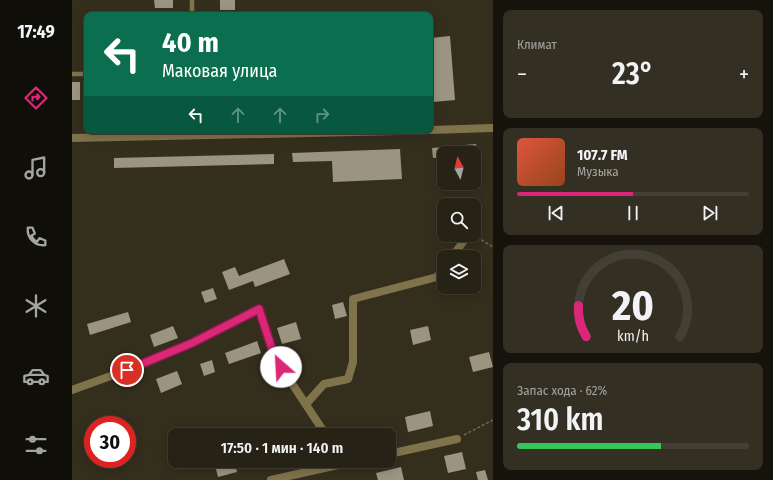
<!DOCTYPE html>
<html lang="ru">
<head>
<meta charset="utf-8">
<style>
  body { margin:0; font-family:"Fira Sans Condensed",sans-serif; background:#332f23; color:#f1f3f6; height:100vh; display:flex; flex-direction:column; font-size:15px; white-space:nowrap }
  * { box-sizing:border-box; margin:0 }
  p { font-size:13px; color:#a4a4a1 }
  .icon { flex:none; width:22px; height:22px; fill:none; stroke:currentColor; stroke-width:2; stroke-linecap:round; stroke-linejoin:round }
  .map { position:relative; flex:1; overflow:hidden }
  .panel { display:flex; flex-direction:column; gap:10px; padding:10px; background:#15130c; width:280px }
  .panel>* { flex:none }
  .hud { position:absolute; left:12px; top:12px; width:349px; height:122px; border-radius:8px; box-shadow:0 2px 10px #0003,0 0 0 1px #433f35; background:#0b6e4f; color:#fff; overflow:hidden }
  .needle { width:26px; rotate:353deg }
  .tools { position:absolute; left:365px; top:146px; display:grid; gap:8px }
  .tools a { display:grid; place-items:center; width:44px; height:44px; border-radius:8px; background:#272216; box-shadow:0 2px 10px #0003,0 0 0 1px #433f35; font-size:20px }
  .speed { position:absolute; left:12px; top:416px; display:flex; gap:8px; font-size:20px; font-weight:700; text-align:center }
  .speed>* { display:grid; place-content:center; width:52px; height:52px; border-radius:50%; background:#272216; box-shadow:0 2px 10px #0003,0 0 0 1px #433f35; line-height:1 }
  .speed .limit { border:6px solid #d22; background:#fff; color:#111 }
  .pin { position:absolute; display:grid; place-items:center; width:34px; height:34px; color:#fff; margin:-17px; border:2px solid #fff; border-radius:50%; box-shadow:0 1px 4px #0007 }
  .me { position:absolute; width:44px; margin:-22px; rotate:334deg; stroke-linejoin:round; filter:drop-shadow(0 0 3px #0008) }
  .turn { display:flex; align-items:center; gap:14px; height:84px; padding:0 12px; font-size:18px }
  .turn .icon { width:52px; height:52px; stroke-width:2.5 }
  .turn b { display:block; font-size:28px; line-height:34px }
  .lanes { display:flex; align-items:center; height:38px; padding:0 12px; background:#0003; justify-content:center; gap:20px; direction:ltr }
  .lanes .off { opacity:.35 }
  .big { font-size:30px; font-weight:600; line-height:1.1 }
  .panel .widget { flex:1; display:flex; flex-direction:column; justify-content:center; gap:6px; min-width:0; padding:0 14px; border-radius:8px; background:#332f23 }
  .panel .dial { align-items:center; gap:0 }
  .dial svg { height:104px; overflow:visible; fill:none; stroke:#433f35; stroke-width:7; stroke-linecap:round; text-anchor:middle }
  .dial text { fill:#f1f3f6; stroke:none }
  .song { display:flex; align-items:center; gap:12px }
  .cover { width:48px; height:48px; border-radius:6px; background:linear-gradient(135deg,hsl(10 70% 55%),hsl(20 70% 35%)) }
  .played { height:4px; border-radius:2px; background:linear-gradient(90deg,#db2777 50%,#433f35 50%) }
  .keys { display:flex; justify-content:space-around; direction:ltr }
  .heat { display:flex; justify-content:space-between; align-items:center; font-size:22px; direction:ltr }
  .charge { height:6px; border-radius:3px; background:linear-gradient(90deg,#34c759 62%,#433f35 0) }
  .trip { position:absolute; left:96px; top:428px; width:228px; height:40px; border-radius:8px; background:#272216; box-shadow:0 2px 10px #0003,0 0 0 1px #433f35; font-weight:600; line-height:40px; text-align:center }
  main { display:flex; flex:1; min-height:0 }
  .dock { display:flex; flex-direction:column; width:72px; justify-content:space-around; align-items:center; background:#100e09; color:#a4a4a1 }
  .dock .icon { width:28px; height:28px }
  .dock .selected { color:#db2777 }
  .dock b { font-size:18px; color:#f1f3f6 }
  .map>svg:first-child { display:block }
  .building { fill:#9a9480 }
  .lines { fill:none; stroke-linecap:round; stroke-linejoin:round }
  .path { stroke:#6c6759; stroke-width:1.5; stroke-dasharray:3 2; stroke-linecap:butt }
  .service { stroke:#80734b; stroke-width:4.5 }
  .minor { stroke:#80734b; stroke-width:8 }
  .route-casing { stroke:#8e194d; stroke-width:10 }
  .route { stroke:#db2777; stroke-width:7 }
</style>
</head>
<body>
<main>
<nav class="dock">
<b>17:49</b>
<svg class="icon selected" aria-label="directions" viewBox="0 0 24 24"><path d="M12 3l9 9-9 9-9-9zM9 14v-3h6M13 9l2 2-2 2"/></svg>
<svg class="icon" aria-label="music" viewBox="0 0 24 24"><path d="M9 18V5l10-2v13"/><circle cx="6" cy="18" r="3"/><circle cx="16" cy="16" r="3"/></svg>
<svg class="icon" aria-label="phone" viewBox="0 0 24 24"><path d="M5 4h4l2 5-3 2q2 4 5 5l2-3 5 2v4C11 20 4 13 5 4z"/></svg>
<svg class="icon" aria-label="climate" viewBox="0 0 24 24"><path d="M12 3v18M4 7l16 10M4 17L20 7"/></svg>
<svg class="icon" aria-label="car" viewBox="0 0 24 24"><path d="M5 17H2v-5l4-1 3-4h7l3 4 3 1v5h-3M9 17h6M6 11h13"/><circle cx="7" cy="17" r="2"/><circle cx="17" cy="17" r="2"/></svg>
<svg class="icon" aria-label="filters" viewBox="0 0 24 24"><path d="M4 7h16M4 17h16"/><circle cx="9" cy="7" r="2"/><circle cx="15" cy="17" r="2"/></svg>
</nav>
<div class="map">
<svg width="421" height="480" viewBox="0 0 421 480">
  <rect width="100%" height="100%" fill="#342e1d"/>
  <g class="building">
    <path d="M82 0H101V8H83Z"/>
    <rect x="148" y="0" width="15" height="10"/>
    <path d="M378 36 383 100 361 102 358 38Z"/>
    <rect x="0" y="82" width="8" height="18"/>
    <path d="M404 144 405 153H372V157L361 158 360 148Z"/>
    <path d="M328 149 330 179 261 182 260 161 221 162 220 153Z"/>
    <path d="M202 154V164L42 168V158Z"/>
    <path d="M212 259 218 274 183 287 181 281 157 290 150 272 163 267 167 276Z"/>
    <path d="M141 288 145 299 133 303 129 292Z"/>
    <path d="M271 302 275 316 263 319 260 305Z"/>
    <path d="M56 312 59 322 18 335 15 324Z"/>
    <path d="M224 322 229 339 210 344 205 328Z"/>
    <path d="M101 326 106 338 82 347 78 335Z"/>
    <path d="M356 326 359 340 341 345 338 330Z"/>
    <path d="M185 341 189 353 157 364 153 353Z"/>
    <path d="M417 352 421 367 401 372 397 357Z"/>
    <path d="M140 360 143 372 132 376 128 364Z"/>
    <path d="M105 371 110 384 89 393 84 379Z"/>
    <path d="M358 411 361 426 336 432 333 417Z"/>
    <path d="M390 452 394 469 376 473 372 456Z"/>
    <path d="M142 461H162L165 472 146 477Z"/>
    <path d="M329 467 332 480H306L304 473Z"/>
    <path d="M413 470 416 480H406L404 472Z"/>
  </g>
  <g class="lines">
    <g class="path">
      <path d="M405 237 421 247"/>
      <path d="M392 435 421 420"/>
    </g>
    <g class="service">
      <path d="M120 15V0"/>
      <path d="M0 74H15"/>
    </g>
    <g class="minor">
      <path d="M358 130 421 128"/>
      <path d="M0 138 329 131"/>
      <path d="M380 257 396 235"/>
      <path d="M0 390 69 365 120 343 187 309 200 349 209 367 254 435"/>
      <path d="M234 404 252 384 276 379 281 362V299L365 277 372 268"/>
      <path d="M317 454 385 439"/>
      <path d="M199 480 284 461"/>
    </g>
  </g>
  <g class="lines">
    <g class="route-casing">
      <path id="route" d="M55 370 120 343 187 309 200 349 209 367"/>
    </g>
    <use href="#route" class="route"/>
  </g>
</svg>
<div class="tools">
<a><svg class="needle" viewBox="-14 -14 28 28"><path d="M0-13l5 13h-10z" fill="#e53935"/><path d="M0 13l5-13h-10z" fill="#a4a4a1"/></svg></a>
<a><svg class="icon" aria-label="search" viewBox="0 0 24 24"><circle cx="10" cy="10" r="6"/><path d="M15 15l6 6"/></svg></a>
<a><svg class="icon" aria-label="layers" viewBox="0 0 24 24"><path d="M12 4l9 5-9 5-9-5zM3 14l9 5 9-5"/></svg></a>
</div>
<div class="speed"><div class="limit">30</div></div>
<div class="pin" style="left:55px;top:370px;background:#d93025"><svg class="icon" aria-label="arrive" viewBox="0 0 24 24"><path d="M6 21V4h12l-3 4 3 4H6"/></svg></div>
<svg class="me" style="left:209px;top:367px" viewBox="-20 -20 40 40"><circle r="19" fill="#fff"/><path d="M0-13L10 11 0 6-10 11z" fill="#db2777"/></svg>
<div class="trip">17:50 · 1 мин · 140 m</div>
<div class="hud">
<div class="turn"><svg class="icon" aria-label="left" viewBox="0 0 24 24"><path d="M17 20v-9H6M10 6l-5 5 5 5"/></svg><div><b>40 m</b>Маковая улица</div></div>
<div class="lanes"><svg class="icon" aria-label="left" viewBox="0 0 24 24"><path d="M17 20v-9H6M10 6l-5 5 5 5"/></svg><svg class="icon off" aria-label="ahead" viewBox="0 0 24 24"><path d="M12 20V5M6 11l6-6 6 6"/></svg><svg class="icon off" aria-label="ahead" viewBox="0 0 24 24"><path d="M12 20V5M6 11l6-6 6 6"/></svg><svg class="icon off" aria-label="right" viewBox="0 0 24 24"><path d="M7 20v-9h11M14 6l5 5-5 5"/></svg></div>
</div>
</div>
<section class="panel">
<div class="widget"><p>Климат</p>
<div class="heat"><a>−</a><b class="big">23°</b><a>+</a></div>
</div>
<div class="widget">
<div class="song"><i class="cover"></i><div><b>107.7 FM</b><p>Музыка</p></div></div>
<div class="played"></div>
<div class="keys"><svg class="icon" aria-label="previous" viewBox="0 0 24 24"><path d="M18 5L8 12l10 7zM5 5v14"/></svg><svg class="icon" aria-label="pause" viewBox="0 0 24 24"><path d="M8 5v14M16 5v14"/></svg><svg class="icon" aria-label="next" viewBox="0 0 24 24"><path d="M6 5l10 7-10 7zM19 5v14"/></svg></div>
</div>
<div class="widget dial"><svg viewBox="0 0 100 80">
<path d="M14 69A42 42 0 1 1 86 69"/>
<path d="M14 69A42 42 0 0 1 8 45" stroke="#db2777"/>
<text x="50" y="56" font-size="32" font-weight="700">20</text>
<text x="50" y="72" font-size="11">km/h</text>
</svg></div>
<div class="widget"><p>Запас хода · 62%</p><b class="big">310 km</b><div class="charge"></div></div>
</section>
</main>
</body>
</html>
